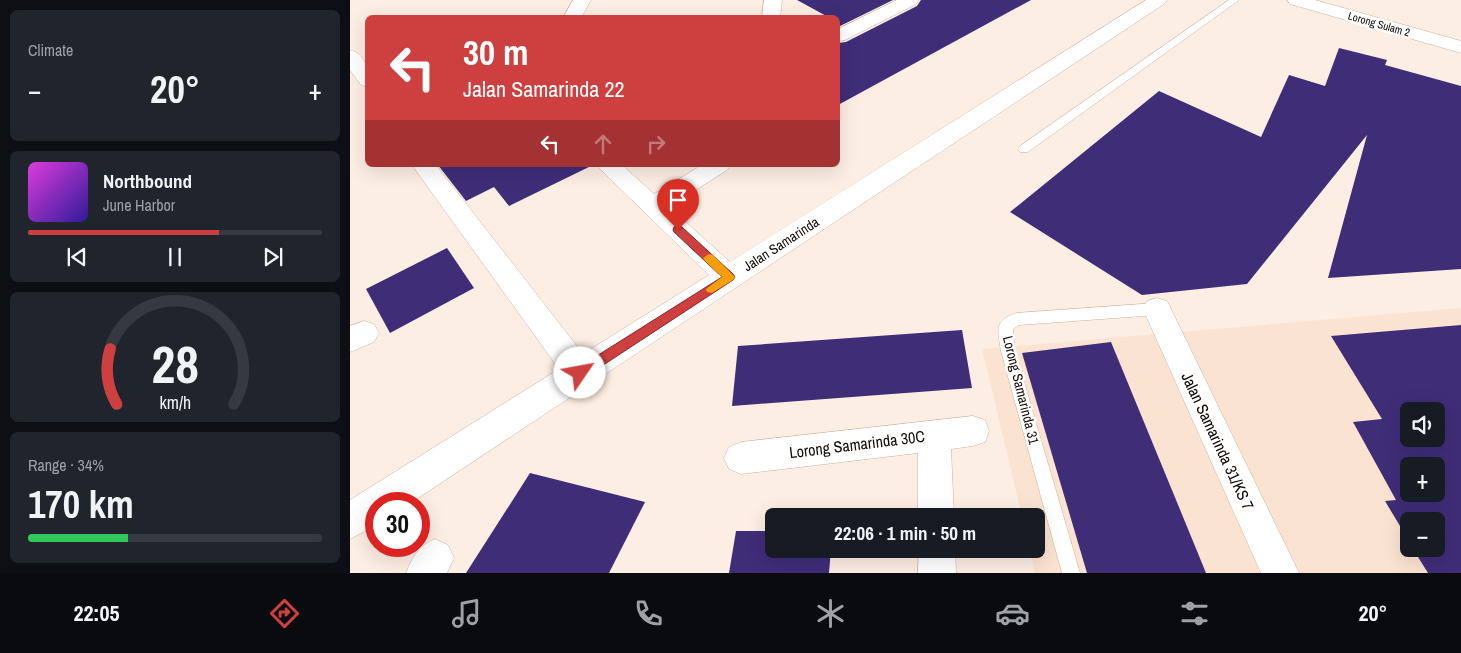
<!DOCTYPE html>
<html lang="en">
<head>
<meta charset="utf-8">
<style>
  body { margin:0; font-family:"Archivo Narrow",sans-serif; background:#20242c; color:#f1f3f6; height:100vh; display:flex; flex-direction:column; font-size:19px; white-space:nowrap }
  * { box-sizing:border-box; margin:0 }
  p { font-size:16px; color:#9ea1a6 }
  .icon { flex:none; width:28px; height:28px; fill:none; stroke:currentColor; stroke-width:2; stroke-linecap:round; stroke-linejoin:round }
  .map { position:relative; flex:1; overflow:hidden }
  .sheet { display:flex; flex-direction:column; gap:10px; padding:10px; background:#0d0f14; width:350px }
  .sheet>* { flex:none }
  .banner { position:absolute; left:15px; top:15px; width:475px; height:152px; border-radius:8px; box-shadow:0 5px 20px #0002; background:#ce3f3f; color:#fff; overflow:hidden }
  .buttons { position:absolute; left:1050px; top:402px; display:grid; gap:10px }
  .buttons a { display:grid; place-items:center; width:45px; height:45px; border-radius:8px; background:#171b24; box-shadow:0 5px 20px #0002; font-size:25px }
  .speed { position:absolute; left:15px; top:492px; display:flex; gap:10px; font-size:25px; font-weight:700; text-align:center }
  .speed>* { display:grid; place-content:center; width:65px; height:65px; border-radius:50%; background:#171b24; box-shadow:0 5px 20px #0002; line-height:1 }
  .speed .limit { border:8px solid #d22; background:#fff; color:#111 }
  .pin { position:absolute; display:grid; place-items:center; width:42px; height:42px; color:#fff; margin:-51px -21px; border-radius:50% 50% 50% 0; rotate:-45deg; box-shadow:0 0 5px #0007 }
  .pin .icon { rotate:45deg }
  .me { position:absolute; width:55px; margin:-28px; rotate:57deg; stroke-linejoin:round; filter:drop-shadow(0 0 4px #0008) }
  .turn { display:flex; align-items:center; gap:18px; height:105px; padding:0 15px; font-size:22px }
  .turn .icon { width:65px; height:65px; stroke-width:2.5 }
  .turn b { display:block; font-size:35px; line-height:42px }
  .lanes { display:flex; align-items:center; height:48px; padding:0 15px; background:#0003; justify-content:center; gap:25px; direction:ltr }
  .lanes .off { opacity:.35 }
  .big { font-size:38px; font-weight:800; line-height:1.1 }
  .sheet .card { flex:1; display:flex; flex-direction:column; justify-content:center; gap:8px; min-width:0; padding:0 18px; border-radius:8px; background:#20242c }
  .sheet .dial { align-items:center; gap:0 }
  .dial svg { height:130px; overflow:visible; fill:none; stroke:#363941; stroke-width:7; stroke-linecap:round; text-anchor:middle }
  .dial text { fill:#f1f3f6; stroke:none }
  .song { display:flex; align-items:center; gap:15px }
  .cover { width:60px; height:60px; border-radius:8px; background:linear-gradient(135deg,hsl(300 70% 55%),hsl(250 70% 35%)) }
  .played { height:5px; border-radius:2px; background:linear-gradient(90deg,#ce3f3f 65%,#363941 65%) }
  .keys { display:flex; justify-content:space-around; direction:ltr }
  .heat { display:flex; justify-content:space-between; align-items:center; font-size:28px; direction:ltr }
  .charge { height:8px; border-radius:4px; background:linear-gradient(90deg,#34c759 34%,#363941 0) }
  .trip { position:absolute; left:415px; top:508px; width:280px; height:50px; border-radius:8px; background:#171b24; box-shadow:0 5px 20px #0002; font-weight:800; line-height:50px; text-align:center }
  .tabs { display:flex; height:80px; justify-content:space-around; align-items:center; background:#090b0e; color:#9ea1a6 }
  .tabs .icon { width:35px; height:35px }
  .tabs .current { color:#ce3f3f }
  .tabs b { font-size:22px; color:#f1f3f6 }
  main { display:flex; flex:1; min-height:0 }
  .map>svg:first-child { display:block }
  .built { fill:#fbe3d1; fill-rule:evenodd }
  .building { fill:#3f2d78; fill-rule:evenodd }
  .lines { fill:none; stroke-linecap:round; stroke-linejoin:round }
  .service-casing { stroke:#c9b2a1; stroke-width:1 }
  .minor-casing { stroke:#c9b2a1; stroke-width:1 }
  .service { fill:#fff; fill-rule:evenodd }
  .minor { fill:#fff; fill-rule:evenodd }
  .route { fill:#ce3f3f; stroke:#862929 }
  .slow { fill:#f59e0b }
  .labels { text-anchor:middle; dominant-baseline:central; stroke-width:5; stroke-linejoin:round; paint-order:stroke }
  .far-street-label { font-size:11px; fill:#140c07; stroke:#fff }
  .street-label { font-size:14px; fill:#140c07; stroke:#fff }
  .near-street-label { font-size:16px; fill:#140c07; stroke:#fff }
</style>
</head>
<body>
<main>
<section class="sheet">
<div class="card"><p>Climate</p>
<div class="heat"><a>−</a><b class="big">20°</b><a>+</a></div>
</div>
<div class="card">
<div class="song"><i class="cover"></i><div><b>Northbound</b><p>June Harbor</p></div></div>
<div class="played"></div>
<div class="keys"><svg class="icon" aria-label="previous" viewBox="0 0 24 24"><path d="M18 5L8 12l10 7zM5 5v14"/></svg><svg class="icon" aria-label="pause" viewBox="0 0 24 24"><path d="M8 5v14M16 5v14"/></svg><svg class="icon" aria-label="next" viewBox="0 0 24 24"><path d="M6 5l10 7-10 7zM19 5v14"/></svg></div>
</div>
<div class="card dial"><svg viewBox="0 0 100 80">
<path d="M14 69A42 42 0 1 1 86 69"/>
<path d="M14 69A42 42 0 0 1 10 35" stroke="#ce3f3f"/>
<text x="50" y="56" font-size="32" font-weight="700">28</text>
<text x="50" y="72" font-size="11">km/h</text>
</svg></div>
<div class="card"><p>Range · 34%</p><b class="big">170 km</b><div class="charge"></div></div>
</section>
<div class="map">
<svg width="1111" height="573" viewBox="0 0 1111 573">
  <rect width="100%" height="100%" fill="#fdeee4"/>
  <path class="built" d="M1111 308V573H685L680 549H686V516H672L632 349ZM1059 411H1086V439H1059ZM1059 466H1086V494H1059ZM1059 521H1086V549H1059Z"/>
  <g class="building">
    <path d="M447 0H543L488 27V18H480Z"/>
    <path d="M571 0H681L488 105V43L496 42 567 6Z"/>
    <path d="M989 48 1037 60 1035 65 1111 86V269L978 278 1017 135 897 284 792 295 660 212 809 91 911 137 939 75 975 86Z"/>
    <path d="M88 165H243L159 206 144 187 116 201Z"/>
    <path d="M97 248 124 288 40 333 16 289Z"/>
    <path d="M1111 325V573H1078L1063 549H1086V521H1059V541L1035 501 1046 500 1003 422 1032 419 981 336ZM1059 411H1086V439H1059ZM1059 466H1086V494H1059Z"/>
    <path d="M612 330 622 388 382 406 388 346Z"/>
    <path d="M761 342 831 512 856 573H737L672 353Z"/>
    <path d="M180 473 295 502 259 573H116Z"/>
    <path d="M386 531H424V549H481L479 573H379Z"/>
  </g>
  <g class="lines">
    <g class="service-casing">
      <g id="service">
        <path d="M879 0H889L678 152H670L668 149 670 146Z"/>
        <path d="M807 303 812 305 814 309 812 313 807 315 669 325 663 329 665 351 730 573H712L651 351C648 331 643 321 666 313Z"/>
      </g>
    </g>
    <g class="minor-casing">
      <g id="minor">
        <path d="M223 0H241L231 18H213Z"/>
        <path d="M414 0H432L430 18H412Z"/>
        <path d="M547 0H569L566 4 495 40 488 41V29Z"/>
        <path d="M796 0H817L814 4 59 504H26V525L0 539V500L209 369 62 165H86L233 354 359 275 246 165H272L304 194 352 165H381L377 170 319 207 380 262Z"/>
        <path d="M937 0H965L1111 41V53L940 4Z"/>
        <path d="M0 50C18 55 18 72 18 87L11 85 0 70Z"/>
        <path d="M807 298 817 301 821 309 949 573H911L793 309 797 301Z"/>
        <path d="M14 321 24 324 29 333 24 342 0 352V326Z"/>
        <path d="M623 416 635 420 639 431 635 442 623 446 601 449 604 516H568V453L391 474 379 469 374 458 379 447 391 442Z"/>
        <path d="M85 539 98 545 104 558 97 573H56C63 556 67 547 85 539Z"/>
        <path d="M569 549H605L606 573H568Z"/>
      </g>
    </g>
    <use href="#service" class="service"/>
    <use href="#minor" class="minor"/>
  </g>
  <path class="route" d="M328 226 332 227 383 274 385 277 383 280 235 377 230 378 226 377 224 373 226 369 372 277 324 232 323 230 324 227Z"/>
  <path class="slow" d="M359 254 363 255 385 277 383 280 362 293 357 292 356 289 372 277 355 261 353 258Z"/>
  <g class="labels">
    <g class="far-street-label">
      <text transform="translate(1029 24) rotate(16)">Lorong Sulam 2</text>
    </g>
    <g class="street-label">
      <text transform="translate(431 244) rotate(-33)">Jalan Samarinda</text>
      <text transform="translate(671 390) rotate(76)">Lorong Samarinda 31</text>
    </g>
    <g class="near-street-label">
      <text transform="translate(868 441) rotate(65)">Jalan Samarinda 31/KS 7</text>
      <text transform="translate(507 444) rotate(-7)">Lorong Samarinda 30C</text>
    </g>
  </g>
</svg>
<div class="buttons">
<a><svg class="icon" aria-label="sound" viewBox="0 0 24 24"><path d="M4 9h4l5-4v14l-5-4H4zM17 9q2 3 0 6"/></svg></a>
<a>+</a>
<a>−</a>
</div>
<div class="speed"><div class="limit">30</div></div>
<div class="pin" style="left:328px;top:230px;background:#d93025"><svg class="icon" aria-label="arrive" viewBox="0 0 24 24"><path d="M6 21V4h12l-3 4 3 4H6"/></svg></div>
<svg class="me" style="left:230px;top:373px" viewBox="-20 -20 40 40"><circle r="19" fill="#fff"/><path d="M0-13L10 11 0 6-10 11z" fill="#ce3f3f"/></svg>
<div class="trip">22:06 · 1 min · 50 m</div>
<div class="banner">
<div class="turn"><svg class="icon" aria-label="left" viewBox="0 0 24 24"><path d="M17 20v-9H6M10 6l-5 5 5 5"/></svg><div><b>30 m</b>Jalan Samarinda 22</div></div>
<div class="lanes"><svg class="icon" aria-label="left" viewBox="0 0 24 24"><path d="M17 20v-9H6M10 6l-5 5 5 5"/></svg><svg class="icon off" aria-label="ahead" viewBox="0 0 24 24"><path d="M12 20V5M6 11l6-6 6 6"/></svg><svg class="icon off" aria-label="right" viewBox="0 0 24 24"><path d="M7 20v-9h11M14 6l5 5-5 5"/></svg></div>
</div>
</div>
</main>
<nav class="tabs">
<b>22:05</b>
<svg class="icon current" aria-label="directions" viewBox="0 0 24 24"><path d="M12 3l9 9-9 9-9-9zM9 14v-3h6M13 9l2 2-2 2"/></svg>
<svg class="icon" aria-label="music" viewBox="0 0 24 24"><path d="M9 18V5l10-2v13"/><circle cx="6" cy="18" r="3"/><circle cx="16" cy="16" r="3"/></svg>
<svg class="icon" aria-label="phone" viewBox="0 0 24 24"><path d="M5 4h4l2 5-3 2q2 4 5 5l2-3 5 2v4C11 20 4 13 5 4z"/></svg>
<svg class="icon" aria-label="climate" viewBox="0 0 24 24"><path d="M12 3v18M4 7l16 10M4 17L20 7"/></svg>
<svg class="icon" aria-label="car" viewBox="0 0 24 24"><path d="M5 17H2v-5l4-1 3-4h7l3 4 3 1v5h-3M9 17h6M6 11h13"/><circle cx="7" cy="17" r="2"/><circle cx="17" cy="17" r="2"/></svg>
<svg class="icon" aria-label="filters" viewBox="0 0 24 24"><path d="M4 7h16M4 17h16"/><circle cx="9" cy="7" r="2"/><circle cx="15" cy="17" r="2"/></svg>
<b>20°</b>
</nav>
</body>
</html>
